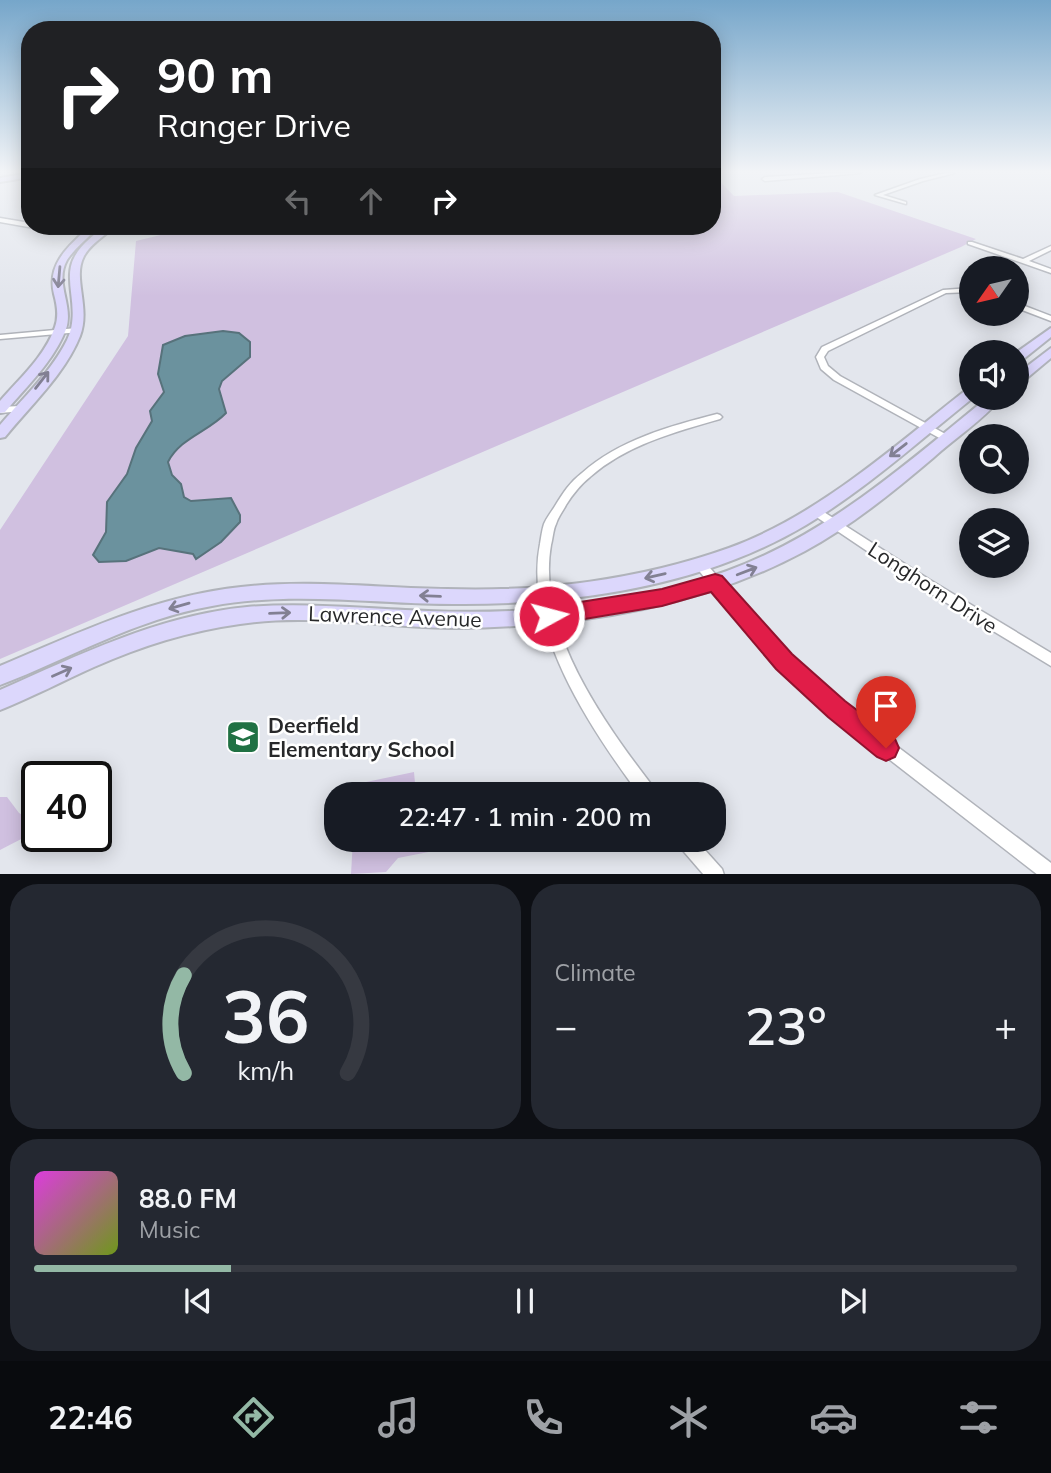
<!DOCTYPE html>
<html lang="en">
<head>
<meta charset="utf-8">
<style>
  body { margin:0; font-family:Mulish,sans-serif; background:#242831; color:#f1f3f6; height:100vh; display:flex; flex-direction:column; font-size:26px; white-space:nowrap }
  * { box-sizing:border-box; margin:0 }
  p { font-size:23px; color:#9ea1a6 }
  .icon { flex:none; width:38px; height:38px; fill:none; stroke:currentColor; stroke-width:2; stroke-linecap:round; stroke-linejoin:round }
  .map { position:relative; height:874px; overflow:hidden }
  .sheet { display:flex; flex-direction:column; gap:10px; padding:10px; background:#0d0f14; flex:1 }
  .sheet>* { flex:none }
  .banner { position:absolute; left:21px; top:21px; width:700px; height:214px; border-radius:28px; box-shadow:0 4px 18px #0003; background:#202124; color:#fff; overflow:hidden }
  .needle { width:46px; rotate:236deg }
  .tools { position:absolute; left:959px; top:256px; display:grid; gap:14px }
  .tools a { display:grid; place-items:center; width:70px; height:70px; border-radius:50%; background:#171b24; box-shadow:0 4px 18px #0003; font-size:35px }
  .speed { position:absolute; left:21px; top:761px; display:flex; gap:14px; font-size:35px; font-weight:700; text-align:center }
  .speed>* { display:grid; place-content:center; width:91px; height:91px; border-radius:50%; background:#171b24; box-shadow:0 4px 18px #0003; line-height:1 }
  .speed .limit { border:4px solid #111; border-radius:10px; background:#fff; color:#111 }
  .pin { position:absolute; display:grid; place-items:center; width:60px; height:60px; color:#fff; margin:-72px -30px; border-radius:50% 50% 50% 0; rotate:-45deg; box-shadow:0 0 7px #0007 }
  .pin .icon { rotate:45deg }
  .me { position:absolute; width:77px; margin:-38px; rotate:83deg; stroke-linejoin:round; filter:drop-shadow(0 0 5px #0008) }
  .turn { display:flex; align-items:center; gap:24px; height:147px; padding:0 21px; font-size:32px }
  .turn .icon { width:91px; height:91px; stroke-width:2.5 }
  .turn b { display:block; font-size:49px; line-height:60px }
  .lanes { display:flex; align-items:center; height:66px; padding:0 21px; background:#0003; justify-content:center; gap:35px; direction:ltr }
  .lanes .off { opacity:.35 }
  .big { font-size:52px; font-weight:600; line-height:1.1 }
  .sheet .widget { flex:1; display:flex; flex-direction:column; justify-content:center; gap:10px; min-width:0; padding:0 24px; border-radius:28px; background:#242831 }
  .sheet .dial { align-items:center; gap:0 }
  .dial svg { height:182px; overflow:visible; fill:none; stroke:#363941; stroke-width:7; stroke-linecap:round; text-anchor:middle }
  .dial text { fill:#f1f3f6; stroke:none }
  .song { display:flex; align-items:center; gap:21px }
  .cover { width:84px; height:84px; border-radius:10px; background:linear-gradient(135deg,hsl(300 70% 55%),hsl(80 70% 35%)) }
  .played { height:7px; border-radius:4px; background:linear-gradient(90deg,#93b8a5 20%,#363941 20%) }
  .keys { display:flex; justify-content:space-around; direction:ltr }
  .heat { display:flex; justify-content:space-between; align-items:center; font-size:38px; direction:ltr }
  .sheet .tiles { flex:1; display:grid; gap:10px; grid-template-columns:1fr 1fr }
  .widget:last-child { grid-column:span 2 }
  .trip { position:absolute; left:324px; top:782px; width:402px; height:70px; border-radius:28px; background:#171b24; box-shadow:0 4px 18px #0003; font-weight:600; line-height:70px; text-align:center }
  .menu { display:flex; height:112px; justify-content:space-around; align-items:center; background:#090b0e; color:#9ea1a6 }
  .menu .icon { width:49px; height:49px }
  .menu .selected { color:#93b8a5 }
  .menu b { font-size:32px; color:#f1f3f6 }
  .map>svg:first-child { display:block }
  .green { fill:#d0c0e0 }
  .water { fill:#6b929e; stroke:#57727b; stroke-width:2 }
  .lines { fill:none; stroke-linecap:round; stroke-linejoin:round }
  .street-casing { stroke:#b0b3ba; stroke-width:3 }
  .secondary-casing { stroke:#b0b3ba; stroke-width:4 }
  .street { fill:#fff; fill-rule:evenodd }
  .secondary { fill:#dcd7fc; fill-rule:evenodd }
  .oneway { stroke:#828093 }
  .route { fill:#e11d48; stroke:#92132f; stroke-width:2 }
  .labels { text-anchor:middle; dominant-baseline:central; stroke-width:5; stroke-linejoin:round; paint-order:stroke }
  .near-street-label { font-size:21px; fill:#27282a; stroke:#fff }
  .near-poi-label { font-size:21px; font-weight:bold; fill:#27282a; stroke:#fff; text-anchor:start }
</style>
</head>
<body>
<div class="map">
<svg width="1051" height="875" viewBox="0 0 1051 875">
  <rect width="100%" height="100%" fill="#e3e6ed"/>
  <g class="green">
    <path d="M712 173H722L716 177 734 196 838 192 976 239 961 247 0 659V530L128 336 136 241 198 226H712Z"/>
    <path d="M414 772 416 794H420H347V786Z"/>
    <path d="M0 797H7L19 813 33 821 27 836 0 850Z"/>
    <path d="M353 840H460L459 846 398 858 386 872 351 874Z"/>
  </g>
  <path class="water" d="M223 331 239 333 250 342V357L222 381 219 389 226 413C208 432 180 438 168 462L172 475 181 484 184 497 191 501 231 498 240 515V522L221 542 196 559 193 554 159 548 126 561 99 562 93 555 106 532 107 502 127 474 136 448 152 421 150 411 164 392 158 374 163 345 185 336Z"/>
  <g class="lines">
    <g class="street-casing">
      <g id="street">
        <path d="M833 173H861L765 181 762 179 765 177Z"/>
        <path d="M946 173H955L923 181 883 195 906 202V204L875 195 920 179Z"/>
        <path d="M0 218 30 223V226L104 229 107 231 104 233 51 231 0 222Z"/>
        <path d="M968 242H972L1023 259 1051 246V250L1029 261 1051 269V273L968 244Z"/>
        <path d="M971 288V292L946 293 828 351 824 357 828 366 840 376 949 436 951 438 949 440H943L834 380 821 369 816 357 822 347 943 290Z"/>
        <path d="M1017 303 1051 316V321L1017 308Z"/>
        <path d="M77 328H80V332L0 339V335Z"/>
        <path d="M20 406 25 409 23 411 0 413V407Z"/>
        <path d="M717 414 720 415 722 417 720 419C675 432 626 445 590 477 580 485 573 494 566 505 563 511 558 517 556 524 553 530 553 538 551 545 536 630 605 724 654 788L656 794H639C591 729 523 629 540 544 541 538 542 530 544 524 547 517 552 511 555 506 563 493 570 482 582 473 619 440 670 426 717 414Z"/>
        <path d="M816 507 930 580 1051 653V666L922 588 812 514 811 511 812 508Z"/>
        <path d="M700 559 704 561 765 632 841 704 1051 863V875H1038L831 714 755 640 696 567 694 564 696 561Z"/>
        <path d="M677 840H696L722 869 724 875H704L679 846Z"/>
      </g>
    </g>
    <g class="secondary-casing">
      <g id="secondary">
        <path d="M28 173 30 177 0 182V178Z"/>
        <path d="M106 226H115C105 236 91 243 84 256 72 278 91 307 80 336 65 374 30 406 5 437L0 438V425C23 398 51 372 67 340 82 308 61 280 75 256 82 243 95 234 106 226Z"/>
        <path d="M86 230 93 232C85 241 74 249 67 260 54 283 74 305 66 329 54 361 27 386 5 412L0 413V401C20 378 45 356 55 327 59 316 57 305 54 294 47 266 66 248 86 230Z"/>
        <path d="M1051 328V337L1021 361 1017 362V352Z"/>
        <path d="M1051 348V358L1021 383 1017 384V374Z"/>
        <path d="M971 389V397H974C919 441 866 489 806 525 702 587 573 605 454 604 374 604 292 591 212 606 136 619 71 658 0 685V666C78 633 155 596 241 587 309 579 378 588 447 589 541 592 640 580 729 548 819 515 892 448 966 390Z"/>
        <path d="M988 397H1002C983 420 955 438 933 458 893 492 851 526 805 551 699 608 577 627 458 628 385 628 312 613 240 624 189 631 141 646 94 667 63 681 32 697 0 710V690C79 655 160 615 247 607 307 602 367 609 428 611 528 615 633 605 727 571 828 534 906 464 988 397Z"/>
      </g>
    </g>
    <use href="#street" class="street"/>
    <use href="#secondary" class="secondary"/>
  </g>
  <defs><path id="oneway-shaft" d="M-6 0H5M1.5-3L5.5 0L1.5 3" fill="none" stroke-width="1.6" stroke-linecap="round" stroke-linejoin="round" transform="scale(1.75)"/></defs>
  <g class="oneway">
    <use href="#oneway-shaft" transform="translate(59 277) rotate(95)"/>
    <use href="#oneway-shaft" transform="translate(42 380) rotate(-52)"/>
    <use href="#oneway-shaft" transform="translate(898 450) rotate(142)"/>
    <use href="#oneway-shaft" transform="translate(747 571) rotate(-21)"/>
    <use href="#oneway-shaft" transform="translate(655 576) rotate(167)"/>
    <use href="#oneway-shaft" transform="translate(430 596) rotate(-178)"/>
    <use href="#oneway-shaft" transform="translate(179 606) rotate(164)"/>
    <use href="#oneway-shaft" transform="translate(280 613) rotate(-2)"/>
    <use href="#oneway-shaft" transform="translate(62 672) rotate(-24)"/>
  </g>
  <linearGradient id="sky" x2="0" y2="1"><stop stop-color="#76a6ca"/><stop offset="0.58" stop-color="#f2f4f7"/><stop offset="1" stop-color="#f2f4f7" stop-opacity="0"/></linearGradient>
  <rect width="1051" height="296" fill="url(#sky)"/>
  <path class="route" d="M715 574 722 576 792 654 845 701 895 739 899 748 895 757 886 761 877 757 828 717 776 669 711 592 662 606 549 625 541 622 538 616 541 609 549 607 662 589Z"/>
  <defs>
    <g id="school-square" transform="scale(1.75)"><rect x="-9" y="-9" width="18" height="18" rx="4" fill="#207143" stroke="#fff"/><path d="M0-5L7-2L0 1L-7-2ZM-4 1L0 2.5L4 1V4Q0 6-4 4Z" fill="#fff"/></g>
  </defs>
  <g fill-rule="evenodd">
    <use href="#school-square" x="243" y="737"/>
  </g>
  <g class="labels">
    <g class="near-street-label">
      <text transform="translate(933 587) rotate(33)">Longhorn Drive</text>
      <text transform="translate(395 616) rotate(2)">Lawrence Avenue</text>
    </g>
    <g class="near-poi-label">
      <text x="268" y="725">Deerfield<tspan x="268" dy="24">Elementary School</tspan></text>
    </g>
  </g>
</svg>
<div class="tools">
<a><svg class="needle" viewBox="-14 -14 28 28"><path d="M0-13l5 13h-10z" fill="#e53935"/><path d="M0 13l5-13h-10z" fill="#9ea1a6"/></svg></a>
<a><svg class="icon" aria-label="sound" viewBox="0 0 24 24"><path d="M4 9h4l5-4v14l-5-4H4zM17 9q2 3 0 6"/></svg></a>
<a><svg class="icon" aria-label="search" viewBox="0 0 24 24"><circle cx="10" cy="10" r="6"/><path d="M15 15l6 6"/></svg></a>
<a><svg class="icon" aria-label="layers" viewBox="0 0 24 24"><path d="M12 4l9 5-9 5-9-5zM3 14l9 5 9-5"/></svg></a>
</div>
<div class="speed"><div class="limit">40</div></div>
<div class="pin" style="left:886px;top:748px;background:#d93025"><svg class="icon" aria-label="arrive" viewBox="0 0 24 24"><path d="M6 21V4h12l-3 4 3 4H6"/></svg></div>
<svg class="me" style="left:549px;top:616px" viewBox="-20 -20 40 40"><circle r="17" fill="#e11d48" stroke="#fff" stroke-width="3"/><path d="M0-11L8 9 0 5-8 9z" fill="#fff"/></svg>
<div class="trip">22:47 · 1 min · 200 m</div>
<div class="banner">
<div class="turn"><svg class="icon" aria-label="right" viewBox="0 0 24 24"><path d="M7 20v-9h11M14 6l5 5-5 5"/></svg><div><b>90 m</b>Ranger Drive</div></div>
<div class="lanes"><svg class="icon off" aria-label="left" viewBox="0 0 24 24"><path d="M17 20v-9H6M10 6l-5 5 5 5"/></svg><svg class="icon off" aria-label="ahead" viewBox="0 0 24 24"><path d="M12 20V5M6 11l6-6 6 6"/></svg><svg class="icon" aria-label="right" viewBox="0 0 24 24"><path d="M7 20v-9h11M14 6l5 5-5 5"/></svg></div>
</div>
</div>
<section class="sheet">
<div class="tiles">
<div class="widget dial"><svg viewBox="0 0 100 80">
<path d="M14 69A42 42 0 1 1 86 69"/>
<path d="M14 69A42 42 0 0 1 14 26" stroke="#93b8a5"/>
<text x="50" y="56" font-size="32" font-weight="700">36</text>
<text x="50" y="72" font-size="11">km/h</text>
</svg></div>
<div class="widget"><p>Climate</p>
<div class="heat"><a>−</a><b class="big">23°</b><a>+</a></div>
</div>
<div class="widget">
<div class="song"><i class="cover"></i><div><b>88.0 FM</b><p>Music</p></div></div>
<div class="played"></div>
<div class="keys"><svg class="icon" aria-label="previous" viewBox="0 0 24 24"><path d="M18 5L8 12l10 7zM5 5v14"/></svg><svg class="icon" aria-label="pause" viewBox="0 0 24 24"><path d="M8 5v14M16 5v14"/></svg><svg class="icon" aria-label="next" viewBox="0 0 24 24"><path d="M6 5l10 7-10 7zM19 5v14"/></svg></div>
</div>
</div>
</section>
<nav class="menu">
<b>22:46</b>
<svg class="icon selected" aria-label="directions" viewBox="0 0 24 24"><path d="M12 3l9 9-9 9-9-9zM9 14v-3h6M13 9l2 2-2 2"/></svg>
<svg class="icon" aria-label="music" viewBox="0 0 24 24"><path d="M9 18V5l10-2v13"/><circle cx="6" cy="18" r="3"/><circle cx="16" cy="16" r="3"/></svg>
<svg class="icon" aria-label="phone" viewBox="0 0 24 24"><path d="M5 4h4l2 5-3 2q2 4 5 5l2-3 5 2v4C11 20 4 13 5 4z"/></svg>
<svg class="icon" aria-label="climate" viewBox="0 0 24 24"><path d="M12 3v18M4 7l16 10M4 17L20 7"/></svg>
<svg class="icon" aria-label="car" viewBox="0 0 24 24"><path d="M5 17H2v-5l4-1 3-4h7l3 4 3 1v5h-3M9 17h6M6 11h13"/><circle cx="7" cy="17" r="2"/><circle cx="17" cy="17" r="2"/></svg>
<svg class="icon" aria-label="filters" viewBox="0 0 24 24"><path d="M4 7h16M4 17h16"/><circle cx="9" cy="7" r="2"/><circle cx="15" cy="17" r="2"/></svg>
</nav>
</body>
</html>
